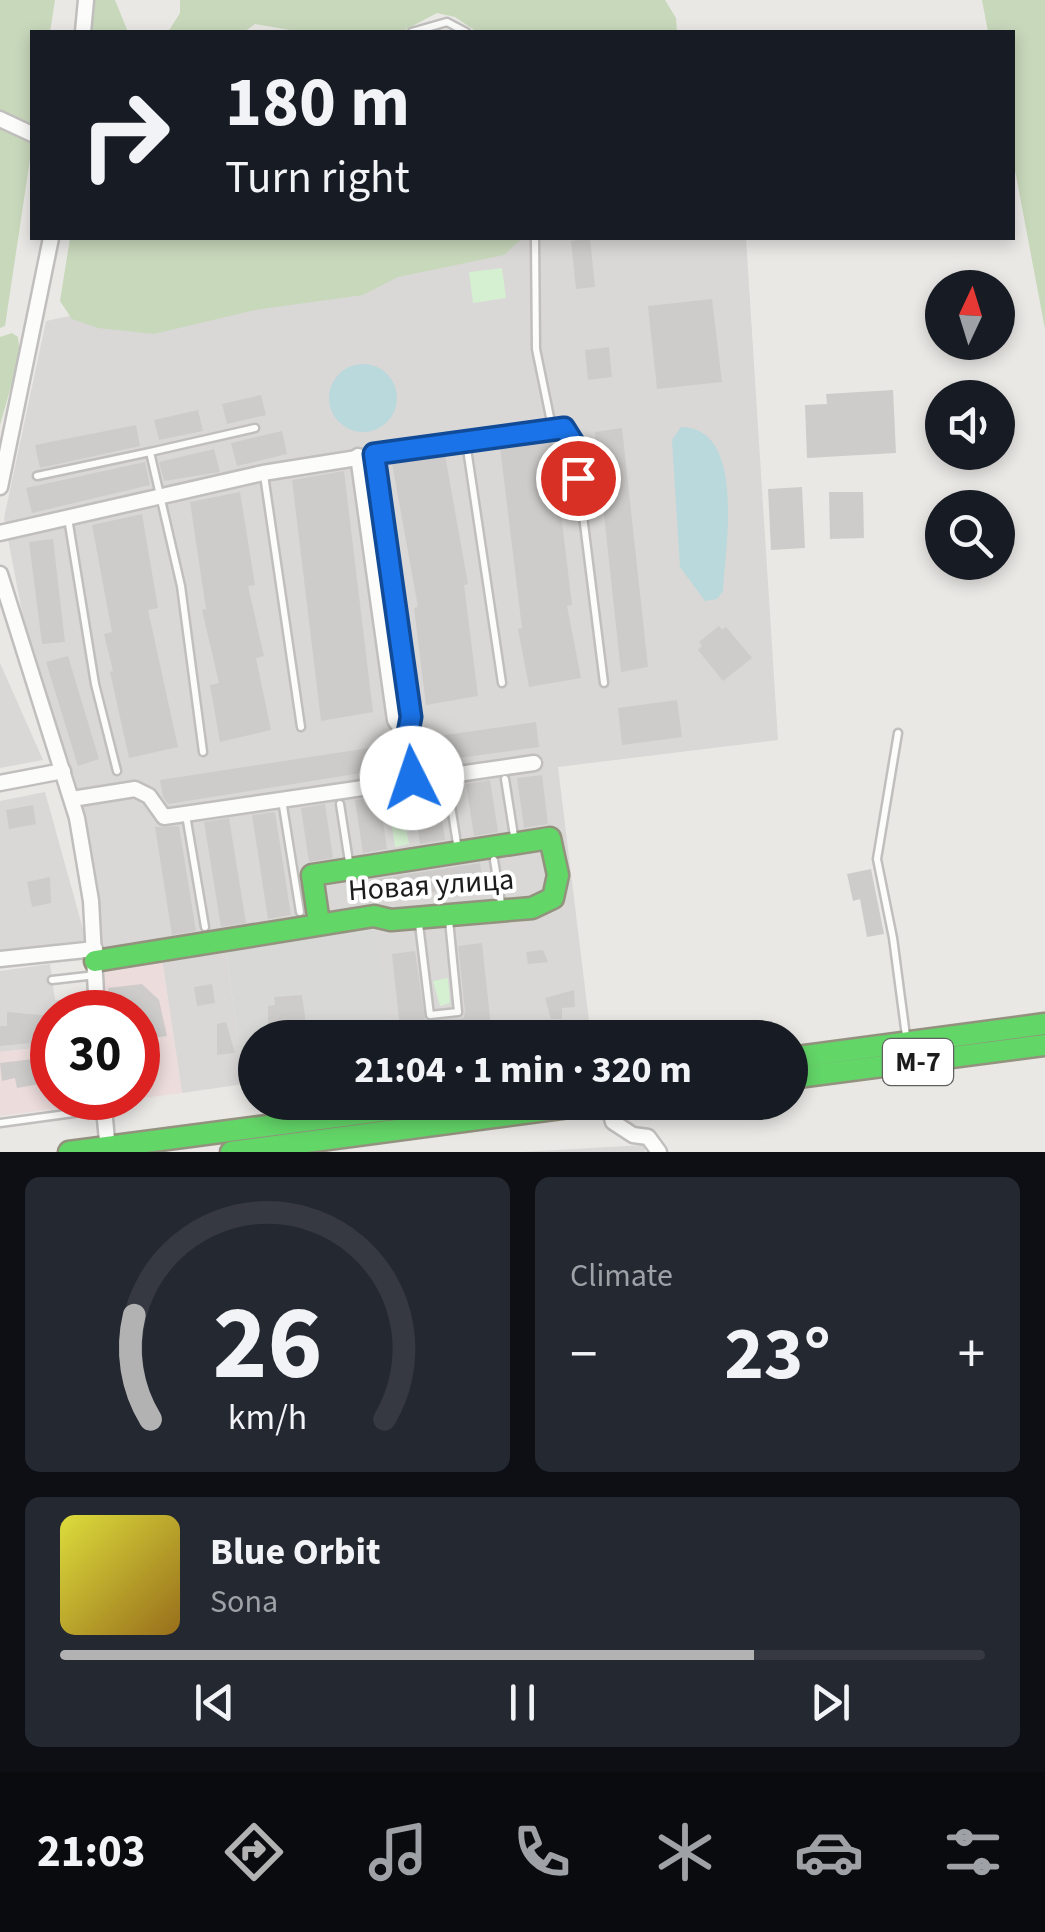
<!DOCTYPE html>
<html lang="en">
<head>
<meta charset="utf-8">
<style>
  body { margin:0; font-family:"Source Sans 3",sans-serif; background:#242831; color:#f1f3f6; height:100vh; display:flex; flex-direction:column; font-size:38px; white-space:nowrap }
  * { box-sizing:border-box; margin:0 }
  p { font-size:32px; color:#9ea1a6 }
  .icon { flex:none; width:55px; height:55px; fill:none; stroke:currentColor; stroke-width:2; stroke-linecap:round; stroke-linejoin:round }
  .map { position:relative; height:1152px; overflow:hidden }
  .drawer { display:flex; flex-direction:column; gap:25px; padding:25px; background:#0d0f14; flex:1 }
  .drawer>* { flex:none }
  .guide { position:absolute; left:30px; top:30px; width:985px; height:210px; border-radius:0px; box-shadow:0 5px 15px #0003; background:#171b24; color:#f1f3f6; overflow:hidden }
  .needle { width:65px; rotate:4deg }
  .controls { position:absolute; left:925px; top:270px; display:grid; gap:20px }
  .controls a { display:grid; place-items:center; width:90px; height:90px; border-radius:50%; background:#171b24; box-shadow:0 5px 15px #0003; font-size:50px }
  .speed { position:absolute; left:30px; top:990px; display:flex; gap:20px; font-size:50px; font-weight:700; text-align:center }
  .speed>* { display:grid; place-content:center; width:130px; height:130px; border-radius:50%; background:#171b24; box-shadow:0 5px 15px #0003; line-height:1 }
  .speed .limit { border:15px solid #d22; background:#fff; color:#111 }
  .pin { position:absolute; display:grid; place-items:center; width:85px; height:85px; color:#fff; margin:-42px; border:5px solid #fff; border-radius:50%; box-shadow:0 2px 10px #0007 }
  .me { position:absolute; width:110px; margin:-55px; rotate:356deg; stroke-linejoin:round; filter:drop-shadow(0 0 8px #0008) }
  .turn { display:flex; align-items:center; gap:35px; height:210px; padding:0 30px; font-size:45px }
  .turn .icon { width:130px; height:130px; stroke-width:2.5 }
  .turn b { display:block; font-size:70px; line-height:85px }
  .big { font-size:75px; font-weight:700; line-height:1.1 }
  .drawer .tile { flex:1; display:flex; flex-direction:column; justify-content:center; gap:15px; min-width:0; padding:0 35px; border-radius:15px; background:#242831 }
  .drawer .dial { align-items:center; gap:0 }
  .dial svg { height:260px; overflow:visible; fill:none; stroke:#363941; stroke-width:7; stroke-linecap:round; text-anchor:middle }
  .dial text { fill:#f1f3f6; stroke:none }
  .song { display:flex; align-items:center; gap:30px }
  .cover { width:120px; height:120px; border-radius:15px; background:linear-gradient(135deg,hsl(60 70% 55%),hsl(40 70% 35%)) }
  .played { height:10px; border-radius:5px; background:linear-gradient(90deg,#b2b2b3 75%,#363941 75%) }
  .keys { display:flex; justify-content:space-around; direction:ltr }
  .heat { display:flex; justify-content:space-between; align-items:center; font-size:55px; direction:ltr }
  .drawer .tiles { flex:1; display:grid; gap:25px; grid-template-columns:1fr 1fr }
  .tile:last-child { grid-column:span 2 }
  .trip { position:absolute; left:238px; top:1020px; width:570px; height:100px; border-radius:50px; background:#171b24; box-shadow:0 5px 15px #0003; font-weight:700; line-height:100px; text-align:center }
  .menu { display:flex; height:160px; justify-content:space-around; align-items:center; background:#090b0e; color:#9ea1a6 }
  .menu .icon { width:70px; height:70px }
  .menu .active { color:#b2b2b3 }
  .menu b { font-size:45px; color:#f1f3f6 }
  .map>svg:first-child { display:block }
  .residential { fill:#d9d8d6 }
  .commercial { fill:#ecdcdc }
  .religious { fill:#d8d8d6 }
  .forest { fill:#c8d8bb }
  .park { fill:#d5efd1 }
  .water { fill:#bad9dc }
  .building { fill:#ceccca }
  .lines { fill:none; stroke-linecap:round; stroke-linejoin:round }
  .lane-casing { stroke:#c0bfbd; stroke-width:11 }
  .street-casing { stroke:#c0bfbd; stroke-width:19 }
  .fast-casing { stroke:#93927e; stroke-width:25 }
  .lane { stroke:#fcfcfb; stroke-width:6 }
  .street { stroke:#fcfcfb; stroke-width:14 }
  .fast { stroke:#63d668; stroke-width:20 }
  .route-casing { stroke:#114b97; stroke-width:25 }
  .route { stroke:#1a73e8; stroke-width:18 }
  .labels { text-anchor:middle; dominant-baseline:central; stroke-width:8; stroke-linejoin:round; paint-order:stroke }
  .shield { fill:#fff; stroke:#606060; stroke-width:2.5 }
  .shield-label { font-size:28px; font-weight:bold; fill:#1c1c1c }
  .street-label { font-size:30px; fill:#1c1c1c; stroke:#fff }
</style>
</head>
<body>
<div class="map">
<svg width="1045" height="1152" viewBox="0 0 1045 1152">
  <rect width="100%" height="100%" fill="#eae8e5"/>
  <g class="residential">
    <path d="M439 238H746L778 740 558 767 590 1029 519 1038 391 1037 374 923 311 916 101 954 88 836 75 780 26 633 4 518 46 321Z"/>
    <path d="M0 663 43 760 0 768Z"/>
    <path d="M45 792 86 940 0 951V801Z"/>
    <path d="M225 944 244 1084 182 1093 161 953Z"/>
    <path d="M50 964 55 1000H77L78 1012H52V1046L0 1052V971Z"/>
    <path d="M644 1145 645 1152H522Z"/>
  </g>
  <g class="commercial">
    <path d="M161 953 182 1093 111 1102V1098H138V1012H105L102 965Z"/>
    <path d="M52 1046V1098H85L86 1105 0 1116V1052Z"/>
  </g>
  <path class="religious" d="M375 923 391 1037 255 1038V1083L244 1084 225 944Z"/>
  <g class="forest">
    <path d="M0 0H55L50 32H32V146L5 326 0 328Z"/>
    <path d="M95 0H115L128 32H91Z"/>
    <path d="M180 0H665L676 18 677 32H477L455 17 437 13 401 32H301L255 24 244 32H168L180 13Z"/>
    <path d="M982 0H1045V329L1013 160 1012 32H988Z"/>
    <path d="M70 238H522L504 255 398 277 363 295 255 310 154 334 98 328 72 319 60 301Z"/>
    <path d="M12 333 18 337 20 355 0 425V337Z"/>
  </g>
  <g class="park">
    <path d="M502 268 506 298 473 303 469 272Z"/>
    <path d="M402 804 409 844 395 847 389 807Z"/>
    <path d="M448 978 450 1003 440 1006 433 981Z"/>
  </g>
  <g class="water">
    <circle cx="363" cy="398" r="34"/>
    <path d="M681 427C747 428 725 548 723 591L717 599 705 601 680 567 672 440Z"/>
  </g>
  <g class="building">
    <path d="M590 239 595 287 576 289 571 241Z"/>
    <path d="M712 299 722 382 657 389 648 306Z"/>
    <path d="M609 347 612 377 588 380 585 350Z"/>
    <path d="M893 390 896 453 807 458 805 405 827 404 826 394Z"/>
    <path d="M261 395 266 415 227 424 222 404Z"/>
    <path d="M198 410 203 431 159 440 154 420Z"/>
    <path d="M136 425 140 446 40 468 35 445Z"/>
    <path d="M622 428 648 667 621 672 595 432Z"/>
    <path d="M282 431 287 454 237 466 231 443Z"/>
    <path d="M552 438 572 605 567 606 581 678 529 687 518 629 522 628 500 447Z"/>
    <path d="M214 449 220 472 164 481 159 462Z"/>
    <path d="M445 455 468 584 464 585 478 696 426 705 414 608 418 607 392 463Z"/>
    <path d="M145 462 150 485 32 513 26 488Z"/>
    <path d="M344 471 373 712 321 721 292 480Z"/>
    <path d="M802 487 805 548 771 550 768 489Z"/>
    <path d="M240 492 255 585 248 586 264 656 256 658 271 730 220 742 210 685 219 683 202 610 206 609 190 502Z"/>
    <path d="M829 492H863L864 538 830 539Z"/>
    <path d="M142 514 158 608 148 610 178 747 129 758 110 672 113 671 104 634 112 632 92 525Z"/>
    <path d="M53 539 65 642 42 644 29 542Z"/>
    <path d="M719 626 722 630 726 627 752 658 723 681 698 650 702 646 699 642Z"/>
    <path d="M68 656 99 759 78 766 46 662Z"/>
    <path d="M677 700 682 737 622 745 618 708Z"/>
    <path d="M536 722 539 747 421 763 418 739Z"/>
    <path d="M395 744 399 767 168 804 163 797 160 780Z"/>
    <path d="M542 775 548 824 524 828 517 778Z"/>
    <path d="M490 780 498 832 474 836 466 784Z"/>
    <path d="M437 788 445 840 420 844 413 791Z"/>
    <path d="M379 796 387 849 363 853 355 800Z"/>
    <path d="M325 804 333 858 309 862 301 808Z"/>
    <path d="M33 805 36 824 9 829 6 810Z"/>
    <path d="M275 812 291 915 268 919 252 815Z"/>
    <path d="M229 818 246 923 221 927 204 822Z"/>
    <path d="M179 826 196 931 172 935 155 827Z"/>
    <path d="M480 863 483 884 374 902 370 880Z"/>
    <path d="M871 869 884 934 867 937 860 899 853 901 847 874Z"/>
    <path d="M50 877 51 903 32 907 27 882Z"/>
    <path d="M482 943 491 1027 481 1038H401L392 954 415 951 425 1020 459 1019 464 1018 465 1011 458 946Z"/>
    <path d="M543 950 548 962 528 964 526 952Z"/>
    <path d="M142 984 159 1000 167 1036 138 1040V1012H110L108 988Z"/>
    <path d="M212 984 215 1003 197 1006 194 987Z"/>
    <path d="M574 990 575 1007 562 1008V1019H551L545 998Z"/>
    <path d="M302 995 306 1024 314 1025V1035L268 1038V1006L275 1005 274 997Z"/>
    <path d="M7 1012 52 1016V1041L0 1046V1026H7Z"/>
    <path d="M226 1022 235 1053 217 1055V1024Z"/>
    <path d="M50 1057 52 1082 17 1088 15 1078 2 1081 0 1063Z"/>
  </g>
  <g class="lines">
    <g class="lane-casing">
      <g id="lane">
        <path d="M412 32 447 22 466 32"/>
        <path d="M535 238 536 349 552 427 571 434 574 444 604 683"/>
        <path d="M466 442 502 683"/>
        <path d="M264 475 301 727"/>
        <path d="M37 476 150 452"/>
        <path d="M68 518 95 684 117 771"/>
        <path d="M898 733 877 859 893 938 906 1036"/>
        <path d="M203 752 181 586 150 452 255 428"/>
        <path d="M505 779 515 842"/>
        <path d="M448 787 458 850"/>
        <path d="M282 800 300 912"/>
        <path d="M340 804 350 868"/>
        <path d="M186 815 205 927"/>
        <path d="M494 860 502 909"/>
        <path d="M419 924 430 1015 458 1012 449 920"/>
        <path d="M52 980 96 975"/>
        <path d="M0 1123 103 1109"/>
      </g>
    </g>
    <g class="street-casing">
      <g id="street">
        <path d="M83 32 86 0"/>
        <path d="M0 119 32 134"/>
        <path d="M374 454 411 717 407 738 412 778"/>
        <path d="M358 456 395 720 407 738"/>
        <path d="M0 487 51 238"/>
        <path d="M0 533 263 473 552 427"/>
        <path d="M0 574 77 818 91 901 97 1012"/>
        <path d="M0 783 63 771"/>
        <path d="M72 799 135 789 149 796 164 817 534 763"/>
        <path d="M0 959 95 949"/>
        <path d="M103 1098 108 1151"/>
        <path d="M608 1102 613 1122 633 1135 648 1137 659 1152"/>
      </g>
    </g>
    <g class="fast-casing">
      <g id="fast">
        <path d="M95 961 374 916 391 920 532 908 553 898 558 875 550 838 312 875 319 923"/>
        <path d="M790 1058 1045 1024"/>
        <path d="M790 1078 1045 1045"/>
        <path d="M69 1152 450 1102"/>
        <path d="M231 1152 607 1102"/>
      </g>
    </g>
    <use href="#lane" class="lane"/>
    <use href="#street" class="street"/>
    <use href="#fast" class="fast"/>
  </g>
  <g class="lines">
    <g class="route-casing">
      <path id="route" d="M412 778 407 738 411 717 374 454 564 428 574 444 578 478"/>
    </g>
    <use href="#route" class="route"/>
  </g>
  <g class="labels">
    <rect class="shield" x="883" y="1039" width="70" height="46" rx="8"/>
    <g class="shield-label">
      <text x="918" y="1062">М-7</text>
    </g>
    <g class="street-label">
      <text transform="translate(431 885) rotate(-4)">Новая улица</text>
    </g>
  </g>
</svg>
<div class="controls">
<a><svg class="needle" viewBox="-14 -14 28 28"><path d="M0-13l5 13h-10z" fill="#e53935"/><path d="M0 13l5-13h-10z" fill="#9ea1a6"/></svg></a>
<a><svg class="icon" aria-label="sound" viewBox="0 0 24 24"><path d="M4 9h4l5-4v14l-5-4H4zM17 9q2 3 0 6"/></svg></a>
<a><svg class="icon" aria-label="search" viewBox="0 0 24 24"><circle cx="10" cy="10" r="6"/><path d="M15 15l6 6"/></svg></a>
</div>
<div class="speed"><div class="limit">30</div></div>
<div class="pin" style="left:578px;top:478px;background:#d93025"><svg class="icon" aria-label="arrive" viewBox="0 0 24 24"><path d="M6 21V4h12l-3 4 3 4H6"/></svg></div>
<svg class="me" style="left:412px;top:778px" viewBox="-20 -20 40 40"><circle r="19" fill="#fff"/><path d="M0-13L10 11 0 6-10 11z" fill="#1a73e8"/></svg>
<div class="trip">21:04 · 1 min · 320 m</div>
<div class="guide">
<div class="turn"><svg class="icon" aria-label="right" viewBox="0 0 24 24"><path d="M7 20v-9h11M14 6l5 5-5 5"/></svg><div><b>180 m</b>Turn right</div></div>
</div>
</div>
<section class="drawer">
<div class="tiles">
<div class="tile dial"><svg viewBox="0 0 100 80">
<path d="M14 69A42 42 0 1 1 86 69"/>
<path d="M14 69A42 42 0 0 1 9 37" stroke="#b2b2b3"/>
<text x="50" y="56" font-size="32" font-weight="700">26</text>
<text x="50" y="72" font-size="11">km/h</text>
</svg></div>
<div class="tile"><p>Climate</p>
<div class="heat"><a>−</a><b class="big">23°</b><a>+</a></div>
</div>
<div class="tile">
<div class="song"><i class="cover"></i><div><b>Blue Orbit</b><p>Sona</p></div></div>
<div class="played"></div>
<div class="keys"><svg class="icon" aria-label="previous" viewBox="0 0 24 24"><path d="M18 5L8 12l10 7zM5 5v14"/></svg><svg class="icon" aria-label="pause" viewBox="0 0 24 24"><path d="M8 5v14M16 5v14"/></svg><svg class="icon" aria-label="next" viewBox="0 0 24 24"><path d="M6 5l10 7-10 7zM19 5v14"/></svg></div>
</div>
</div>
</section>
<nav class="menu">
<b>21:03</b>
<svg class="icon active" aria-label="directions" viewBox="0 0 24 24"><path d="M12 3l9 9-9 9-9-9zM9 14v-3h6M13 9l2 2-2 2"/></svg>
<svg class="icon" aria-label="music" viewBox="0 0 24 24"><path d="M9 18V5l10-2v13"/><circle cx="6" cy="18" r="3"/><circle cx="16" cy="16" r="3"/></svg>
<svg class="icon" aria-label="phone" viewBox="0 0 24 24"><path d="M5 4h4l2 5-3 2q2 4 5 5l2-3 5 2v4C11 20 4 13 5 4z"/></svg>
<svg class="icon" aria-label="climate" viewBox="0 0 24 24"><path d="M12 3v18M4 7l16 10M4 17L20 7"/></svg>
<svg class="icon" aria-label="car" viewBox="0 0 24 24"><path d="M5 17H2v-5l4-1 3-4h7l3 4 3 1v5h-3M9 17h6M6 11h13"/><circle cx="7" cy="17" r="2"/><circle cx="17" cy="17" r="2"/></svg>
<svg class="icon" aria-label="filters" viewBox="0 0 24 24"><path d="M4 7h16M4 17h16"/><circle cx="9" cy="7" r="2"/><circle cx="15" cy="17" r="2"/></svg>
</nav>
</body>
</html>
